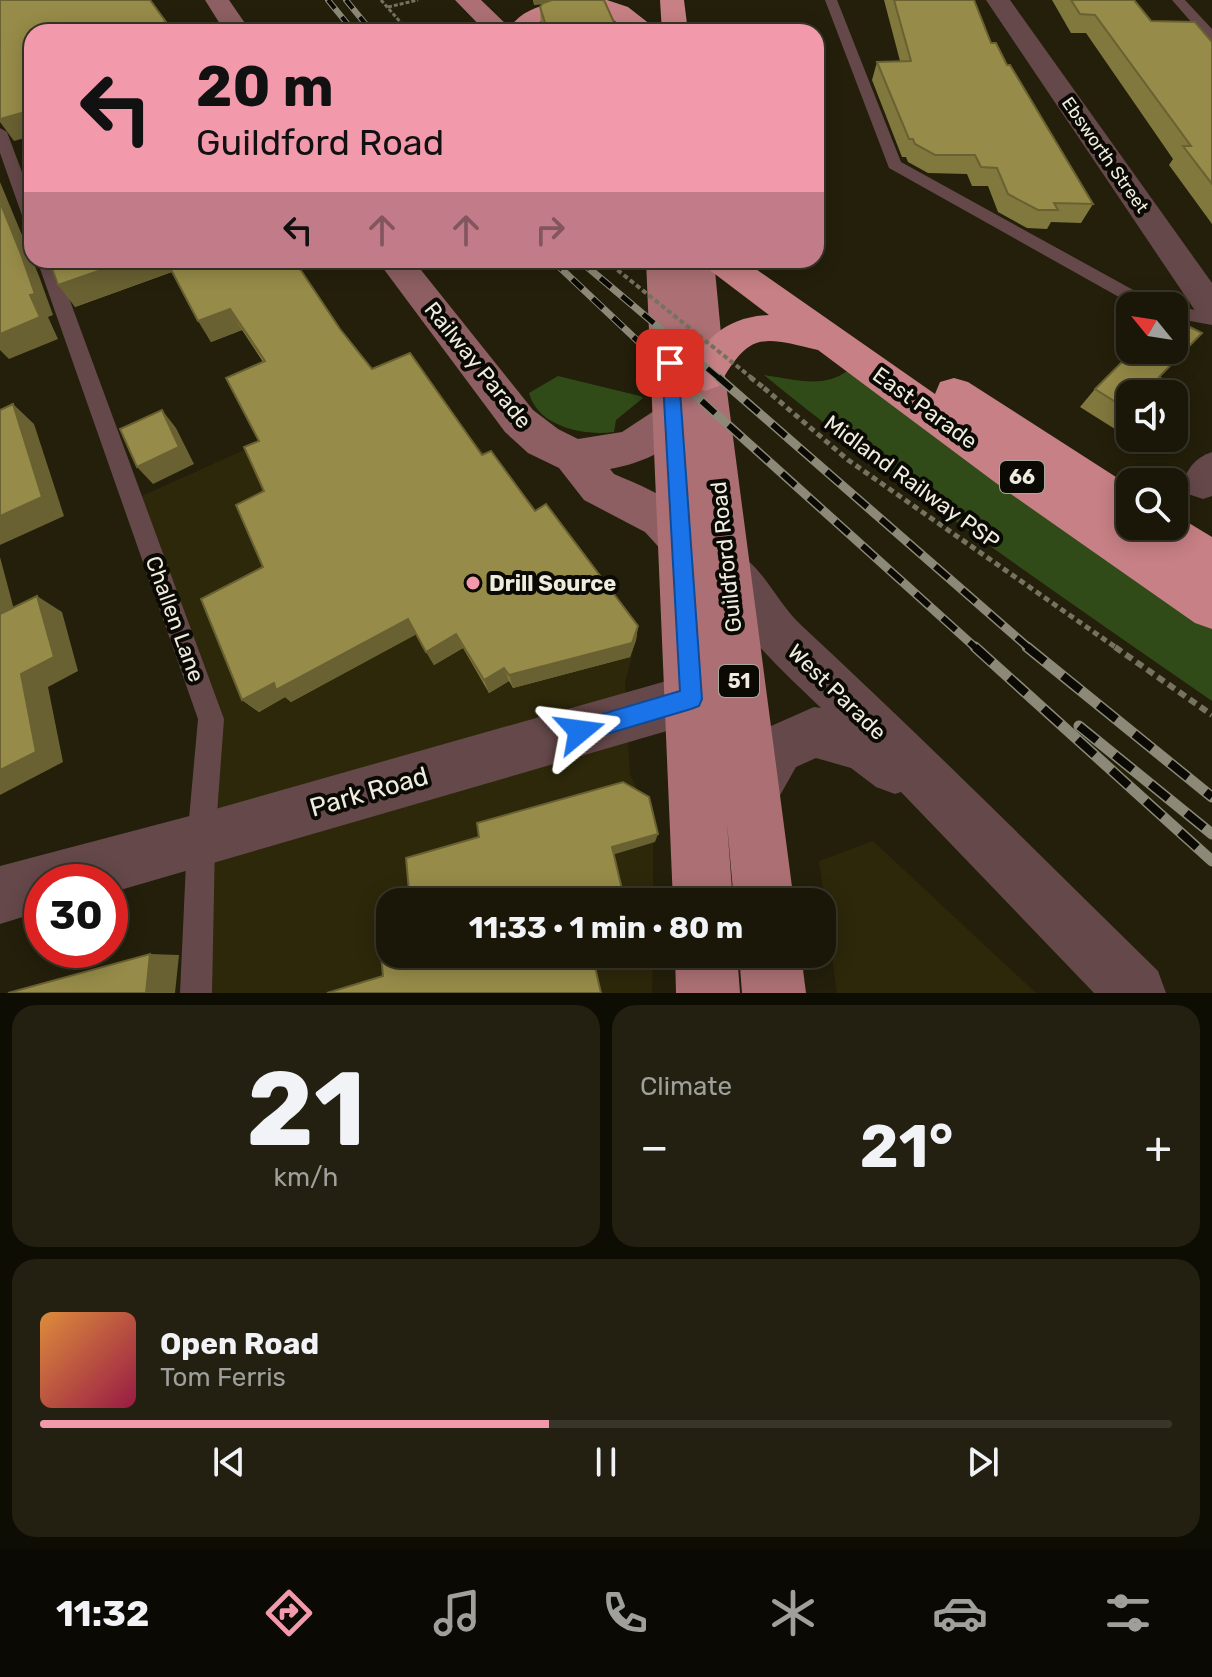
<!DOCTYPE html>
<html lang="en">
<head>
<meta charset="utf-8">
<style>
  body { margin:0; font-family:Rubik,sans-serif; background:#232012; color:#f1f3f6; height:100vh; display:flex; flex-direction:column; font-size:30px; white-space:nowrap }
  * { box-sizing:border-box; margin:0 }
  p { font-size:26px; color:#9f9f9c }
  .icon { flex:none; width:44px; height:44px; fill:none; stroke:currentColor; stroke-width:2; stroke-linecap:round; stroke-linejoin:round }
  .map { position:relative; height:993px; overflow:hidden }
  .side { display:flex; flex-direction:column; gap:12px; padding:12px; background:#0e0d04; flex:1 }
  .side>* { flex:none }
  .banner { position:absolute; left:24px; top:24px; width:800px; height:244px; border-radius:24px; box-shadow:0 4px 20px #0003,0 0 0 2px #383629; background:#f29aac; color:#111; overflow:hidden }
  .needle { width:52px; rotate:300deg }
  .tools { position:absolute; left:1116px; top:292px; display:grid; gap:16px }
  .tools a { display:grid; place-items:center; width:72px; height:72px; border-radius:16px; background:#1a1708; box-shadow:0 4px 20px #0003,0 0 0 2px #383629; font-size:40px }
  .speed { position:absolute; left:24px; top:864px; display:flex; gap:16px; font-size:40px; font-weight:700; text-align:center }
  .speed>* { display:grid; place-content:center; width:104px; height:104px; border-radius:50%; background:#1a1708; box-shadow:0 4px 20px #0003,0 0 0 2px #383629; line-height:1 }
  .speed .limit { border:12px solid #d22; background:#fff; color:#111 }
  .pin { position:absolute; display:grid; place-items:center; width:68px; height:68px; color:#fff; margin:-34px; border-radius:16px; box-shadow:0 4px 12px #0006 }
  .me { position:absolute; width:88px; margin:-44px; rotate:74deg; stroke-linejoin:round; filter:drop-shadow(0 0 6px #0008) }
  .turn { display:flex; align-items:center; gap:28px; height:168px; padding:0 40px; font-size:36px }
  .turn .icon { width:104px; height:104px; stroke-width:2.5 }
  .turn b { display:block; font-size:56px; line-height:68px }
  .lanes { display:flex; align-items:center; height:76px; padding:0 40px; background:#0003; justify-content:center; gap:40px; direction:ltr }
  .lanes .off { opacity:.35 }
  .big { font-size:60px; font-weight:700; line-height:1.1 }
  .side .tile { flex:1; display:flex; flex-direction:column; justify-content:center; gap:12px; min-width:0; padding:0 28px; border-radius:24px; background:#232012 }
  .side .dial { align-items:center; gap:0 }
  .dial b { font-size:104px; line-height:1 }
  .song { display:flex; align-items:center; gap:24px }
  .cover { width:96px; height:96px; border-radius:12px; background:linear-gradient(135deg,hsl(30 70% 55%),hsl(340 70% 35%)) }
  .played { height:8px; border-radius:4px; background:linear-gradient(90deg,#f29aac 45%,#383629 45%) }
  .keys { display:flex; justify-content:space-around; direction:ltr }
  .heat { display:flex; justify-content:space-between; align-items:center; font-size:44px; direction:ltr }
  .side .tiles { flex:1; display:grid; gap:12px; grid-template-columns:1fr 1fr }
  .tile:last-child { grid-column:span 2 }
  .trip { position:absolute; left:376px; top:888px; width:460px; height:80px; border-radius:24px; background:#1a1708; box-shadow:0 4px 20px #0003,0 0 0 2px #383629; font-weight:700; line-height:80px; text-align:center }
  .dock { display:flex; height:128px; justify-content:space-around; align-items:center; background:#0a0903; color:#9f9f9c }
  .dock .icon { width:56px; height:56px }
  .dock .selected { color:#f29aac }
  .dock b { font-size:36px; color:#f1f3f6 }
  .map>svg:first-child { display:block }
  .built { fill:#2d280a }
  .green { fill:#314b18 }
  .lines { fill:none; stroke-linecap:round; stroke-linejoin:round }
  .path-far2 { stroke:#757260; stroke-width:3; stroke-dasharray:4 2; stroke-linecap:butt }
  .path-far1 { stroke:#757260; stroke-width:5; stroke-dasharray:6 4; stroke-linecap:butt }
  .path { stroke:#757260; stroke-width:6; stroke-dasharray:8 5; stroke-linecap:butt }
  .lane { fill:#65484a; fill-rule:evenodd }
  .street { fill:#65484a; fill-rule:evenodd }
  .secondary { fill:#8d5f62; fill-rule:evenodd }
  .primary { fill:#ac7074; fill-rule:evenodd }
  .highway { fill:#c78085; fill-rule:evenodd }
  .rail-far3-casing { stroke:#8c8978; stroke-width:6 }
  .rail-far2-casing { stroke:#8c8978; stroke-width:7 }
  .rail-far1-casing { stroke:#8c8978; stroke-width:9 }
  .rail-casing { stroke:#8c8978; stroke-width:11 }
  .rail-far3 { stroke:#0b0903; stroke-width:4; stroke-dasharray:11; stroke-linecap:butt }
  .rail-far2 { stroke:#0b0903; stroke-width:5; stroke-dasharray:14; stroke-linecap:butt }
  .rail-far1 { stroke:#0b0903; stroke-width:6; stroke-dasharray:18; stroke-linecap:butt }
  .rail { stroke:#0b0903; stroke-width:8; stroke-dasharray:23; stroke-linecap:butt }
  .path-bridge-far1 { stroke:#757260; stroke-width:4; stroke-dasharray:5 3; stroke-linecap:butt }
  .path-bridge { stroke:#757260; stroke-width:5; stroke-dasharray:6 4; stroke-linecap:butt }
  .wall { fill:#81783e }
  .shaded-wall { fill:#696132 }
  .building { fill:#968b48; stroke:#696132; stroke-width:2 }
  .route { fill:#1a73e8; stroke:#114b97; stroke-width:2 }
  .poi-dot { fill:#f29aac; stroke:#0b0903; stroke-width:3 }
  .labels { text-anchor:middle; dominant-baseline:central; stroke-width:8; stroke-linejoin:round; paint-order:stroke }
  .far-street-label { font-size:18px; fill:#eeecde; stroke:#0b0903 }
  .shield { fill:#0b0903; stroke:#aaa89c; stroke-width:2 }
  .shield-label { font-size:20px; font-weight:bold; fill:#eeecde }
  .street-label { font-size:22px; fill:#eeecde; stroke:#0b0903 }
  .poi-label { font-size:22px; font-weight:bold; fill:#eeecde; stroke:#0b0903; text-anchor:start }
  .near-street-label { font-size:26px; fill:#eeecde; stroke:#0b0903 }
</style>
</head>
<body>
<div class="map">
<svg width="1212" height="993" viewBox="0 0 1212 993">
  <rect width="100%" height="100%" fill="#231f0a"/>
  <g class="built">
    <path d="M419 371 457 422 547 523 636 640 625 683 630 775 646 807 653 842V902H390V954H653L652 993H196L211 719 133 500Z"/>
    <path d="M873 841 1036 993H837L819 861Z"/>
  </g>
  <g class="green">
    <path d="M847 371 1212 628V701C1060 595 907 492 764 375 793 379 823 389 847 371Z"/>
    <path d="M558 376 640 396 643 398 616 420 614 432C584 436 538 427 529 393Z"/>
  </g>
  <g class="lines">
    <g class="path-far2">
      <path d="M381 0 409 32"/>
      <path d="M388 7 418 0"/>
    </g>
    <path class="path-far1" d="M764 388 848 460 1118 649"/>
    <path class="path" d="M1115 647 1212 715"/>
    <g class="lane">
      <path d="M825 0H837L901 162 1155 302 1158 306H1135L889 168Z"/>
      <path d="M1172 0H1185L1212 29V41L1207 40Z"/>
      <path d="M0 128 7 132 32 199V226L24 221 0 153Z"/>
      <path d="M37 260H55L224 719 215 841 212 993H180L187 841 198 719Z"/>
      <path d="M1173 306H1174L1212 313V325L1174 318Z"/>
    </g>
    <g class="street">
      <path d="M986 0H1010L1212 283V321L1200 318Z"/>
      <path d="M1212 452V496L1203 499 1188 494 1182 482C1190 466 1195 458 1212 452Z"/>
      <path d="M727 548C761 560 775 601 801 625 923 738 1040 855 1158 971L1166 993H1094L901 792 895 794 876 787 851 768 816 758 796 767 770 813 751 821 732 813 724 794 760 731 814 707 821 708C778 667 730 623 705 568L711 554Z"/>
      <path d="M691 674 709 682 716 699 709 716 691 724 110 893V882H42V911L0 924V866L201 813Z"/>
    </g>
    <g class="secondary">
      <path d="M205 0H229L251 32H225Z"/>
      <path d="M377 260H413L533 410 558 429 578 439 622 432 660 407 674 402 688 407 694 418C678 448 643 463 610 469L614 474C651 490 687 503 705 541L698 555 682 561 666 555 645 532 584 500 559 468 528 453 505 432Z"/>
    </g>
    <g class="primary">
      <path d="M455 0H481L514 32H486Z"/>
      <path d="M646 260H714L725 376 794 902H734L727 823 733 902H673Z"/>
      <path d="M675 954H737L740 993H676Z"/>
      <path d="M739 954H801L806 993H742Z"/>
    </g>
    <g class="highway">
      <path d="M607 0 628 7 660 32H631L606 15 591 12 560 13 542 19 534 32H508C522 0 572 0 607 0Z"/>
      <path d="M660 0H684L688 32H662Z"/>
      <path d="M702 260H743L935 394 940 382 954 378 968 382 1130 486V526H1174V514L1212 537V629L1195 623 1008 492 818 350C761 336 749 332 719 386L705 391 691 386 685 376C704 339 726 317 769 315L707 268Z"/>
    </g>
    <g class="rail-far3-casing">
      <g id="rail-far3">
        <path d="M328 0 354 32"/>
        <path d="M346 0 372 32"/>
      </g>
    </g>
    <g class="rail-far2-casing">
      <g id="rail-far2">
        <path d="M552 260 678 379"/>
        <path d="M579 260 720 379"/>
      </g>
    </g>
    <g class="rail-far1-casing">
      <g id="rail-far1">
        <path d="M675 377 977 649"/>
        <path d="M718 377 1030 649"/>
      </g>
    </g>
    <g class="rail-casing">
      <g id="rail">
        <path d="M975 647 1212 861"/>
        <path d="M1027 647 1212 797"/>
        <path d="M1079 726 1212 834"/>
      </g>
    </g>
    <use href="#rail-far3" class="rail-far3"/>
    <use href="#rail-far2" class="rail-far2"/>
    <use href="#rail-far1" class="rail-far1"/>
    <use href="#rail" class="rail"/>
    <path class="path-bridge-far1" d="M605 260 753 379"/>
    <path class="path-bridge" d="M750 377 764 388"/>
  </g>
  <g class="wall">
    <path d="M533 0H604L617 32H543L541 26 540 7 542 4 534 5Z"/>
    <path d="M884 0H974L991 43 1007 65 1093 204 1081 223 1051 222 1047 229 1027 228 998 212 988 186H972L967 174 928 173 908 162 906 157H902L872 80 877 62 900 61Z"/>
    <path d="M1052 0H1134L1151 21 1212 42V224L1169 165 1173 159 1086 33H1071Z"/>
    <path d="M49 260H294L340 329 372 369 482 455 535 511 638 626 636 640 630 657 513 688 509 681 489 693 463 648 434 665 416 634 291 702 285 697 259 712 242 700 263 567 264 491 259 441 263 362 242 330 211 342 172 272 75 307Z"/>
    <path d="M1159 377 1130 394V438H1137L1134 441 1080 407 1095 389Z"/>
  </g>
  <g class="shaded-wall">
    <path d="M534 0H558L534 5Z"/>
    <path d="M166 22 170 32H157L154 25Z"/>
    <path d="M32 110V136L14 141 0 122V119Z"/>
    <path d="M0 182 39 276 53 315 48 317 58 339 9 359 0 350V334L30 295 0 202Z"/>
    <path d="M130 260H167L174 271 75 307 58 285Z"/>
    <path d="M230 309 242 330 211 342 198 321Z"/>
    <path d="M13 404 34 424 64 516 0 545V516Z"/>
    <path d="M162 410 176 428 194 464 153 484 137 467Z"/>
    <path d="M0 557 20 632 0 621Z"/>
    <path d="M37 596 62 612 78 671 48 687 63 762 0 795V770Z"/>
    <path d="M408 619 417 634 291 702 285 697 259 712 242 700 274 683Z"/>
    <path d="M638 626 636 640 630 657 513 688 509 675Z"/>
    <path d="M456 634 463 648 434 665 426 652Z"/>
    <path d="M504 668 509 681 489 693 484 680Z"/>
    <path d="M658 834 655 842 612 855V847Z"/>
    <path d="M150 954 179 955 175 993H146Z"/>
  </g>
  <g class="building">
    <path d="M0 0H150L166 22 154 25 160 32H32V110L0 119Z"/>
    <path d="M552 0H604L617 29 612 32H548L540 7 543 3Z"/>
    <path d="M894 0H974L991 43H996L1007 65H1010L1093 204 1054 203 1058 210H1038L1008 194 997 168 981 167 975 155H935L915 144 913 139H909L877 62 911 61Z"/>
    <path d="M1071 0H1134L1151 21 1195 22 1212 42V184L1183 146H1191L1095 15 1080 14Z"/>
    <path d="M0 202 21 254 35 294 30 295 40 317 0 334Z"/>
    <path d="M49 260H130L58 285Z"/>
    <path d="M166 260H294L340 329 372 369 410 353 482 455 491 451 535 511 546 504 638 626 632 643 509 675 504 668 484 680 456 634 426 652 408 619 276 690 274 683 242 700 201 599 263 567 236 505 264 491 244 447 259 441 226 378 265 361 230 309 198 321Z"/>
    <path d="M1174 319 1202 333 1159 377 1183 391 1174 401V394H1130V411L1095 389 1134 350H1174Z"/>
    <path d="M13 404 42 497 0 516V410Z"/>
    <path d="M162 410 179 447 137 467 120 429Z"/>
    <path d="M37 596 54 657 21 674 36 752 0 770V614Z"/>
    <path d="M623 782 649 797 658 834 612 847 625 902H410L406 858 479 837 477 823Z"/>
    <path d="M390 915V954H592L601 993H327L383 976 378 919Z"/>
    <path d="M150 954 146 993H8Z"/>
  </g>
  <path class="route" d="M670 357 678 363 702 699 699 706 691 709 580 742 572 739 569 731 572 723 680 691 662 363Z"/>
  <circle class="poi-dot" cx="473" cy="583" r="8"/>
  <g class="labels">
    <g class="far-street-label">
      <text transform="translate(1105 155) rotate(55)">Ebsworth Street</text>
    </g>
    <g class="shield">
      <rect x="1000" y="461" width="44" height="32" rx="6"/>
      <rect x="719" y="665" width="40" height="32" rx="6"/>
    </g>
    <g class="shield-label">
      <text x="1022" y="477">66</text>
      <text x="739" y="681">51</text>
    </g>
    <g class="street-label">
      <text transform="translate(478 365) rotate(51)">Railway Parade</text>
      <text transform="translate(925 408) rotate(36)">East Parade</text>
      <text transform="translate(912 482) rotate(36)">Midland Railway PSP</text>
      <text transform="translate(726 557) rotate(-96)">Guildford Road</text>
      <text transform="translate(175 619) rotate(70)">Challen Lane</text>
      <text transform="translate(837 692) rotate(44)">West Parade</text>
    </g>
    <g class="poi-label">
      <text x="489" y="583">Drill Source</text>
    </g>
    <g class="near-street-label">
      <text transform="translate(369 792) rotate(-16)">Park Road</text>
    </g>
  </g>
</svg>
<div class="tools">
<a><svg class="needle" viewBox="-14 -14 28 28"><path d="M0-13l5 13h-10z" fill="#e53935"/><path d="M0 13l5-13h-10z" fill="#9f9f9c"/></svg></a>
<a><svg class="icon" aria-label="sound" viewBox="0 0 24 24"><path d="M4 9h4l5-4v14l-5-4H4zM17 9q2 3 0 6"/></svg></a>
<a><svg class="icon" aria-label="search" viewBox="0 0 24 24"><circle cx="10" cy="10" r="6"/><path d="M15 15l6 6"/></svg></a>
</div>
<div class="speed"><div class="limit">30</div></div>
<div class="pin" style="left:670px;top:363px;background:#d93025"><svg class="icon" aria-label="arrive" viewBox="0 0 24 24"><path d="M6 21V4h12l-3 4 3 4H6"/></svg></div>
<svg class="me" style="left:580px;top:731px" viewBox="-20 -20 40 40"><path d="M0-17L14 15 0 8-14 15z" fill="#1a73e8" stroke="#fff" stroke-width="4"/></svg>
<div class="trip">11:33 · 1 min · 80 m</div>
<div class="banner">
<div class="turn"><svg class="icon" aria-label="left" viewBox="0 0 24 24"><path d="M17 20v-9H6M10 6l-5 5 5 5"/></svg><div><b>20 m</b>Guildford Road</div></div>
<div class="lanes"><svg class="icon" aria-label="left" viewBox="0 0 24 24"><path d="M17 20v-9H6M10 6l-5 5 5 5"/></svg><svg class="icon off" aria-label="ahead" viewBox="0 0 24 24"><path d="M12 20V5M6 11l6-6 6 6"/></svg><svg class="icon off" aria-label="ahead" viewBox="0 0 24 24"><path d="M12 20V5M6 11l6-6 6 6"/></svg><svg class="icon off" aria-label="right" viewBox="0 0 24 24"><path d="M7 20v-9h11M14 6l5 5-5 5"/></svg></div>
</div>
</div>
<section class="side">
<div class="tiles">
<div class="tile dial"><b>21</b><p>km/h</p></div>
<div class="tile"><p>Climate</p>
<div class="heat"><a>−</a><b class="big">21°</b><a>+</a></div>
</div>
<div class="tile">
<div class="song"><i class="cover"></i><div><b>Open Road</b><p>Tom Ferris</p></div></div>
<div class="played"></div>
<div class="keys"><svg class="icon" aria-label="previous" viewBox="0 0 24 24"><path d="M18 5L8 12l10 7zM5 5v14"/></svg><svg class="icon" aria-label="pause" viewBox="0 0 24 24"><path d="M8 5v14M16 5v14"/></svg><svg class="icon" aria-label="next" viewBox="0 0 24 24"><path d="M6 5l10 7-10 7zM19 5v14"/></svg></div>
</div>
</div>
</section>
<nav class="dock">
<b>11:32</b>
<svg class="icon selected" aria-label="directions" viewBox="0 0 24 24"><path d="M12 3l9 9-9 9-9-9zM9 14v-3h6M13 9l2 2-2 2"/></svg>
<svg class="icon" aria-label="music" viewBox="0 0 24 24"><path d="M9 18V5l10-2v13"/><circle cx="6" cy="18" r="3"/><circle cx="16" cy="16" r="3"/></svg>
<svg class="icon" aria-label="phone" viewBox="0 0 24 24"><path d="M5 4h4l2 5-3 2q2 4 5 5l2-3 5 2v4C11 20 4 13 5 4z"/></svg>
<svg class="icon" aria-label="climate" viewBox="0 0 24 24"><path d="M12 3v18M4 7l16 10M4 17L20 7"/></svg>
<svg class="icon" aria-label="car" viewBox="0 0 24 24"><path d="M5 17H2v-5l4-1 3-4h7l3 4 3 1v5h-3M9 17h6M6 11h13"/><circle cx="7" cy="17" r="2"/><circle cx="17" cy="17" r="2"/></svg>
<svg class="icon" aria-label="filters" viewBox="0 0 24 24"><path d="M4 7h16M4 17h16"/><circle cx="9" cy="7" r="2"/><circle cx="15" cy="17" r="2"/></svg>
</nav>
</body>
</html>
